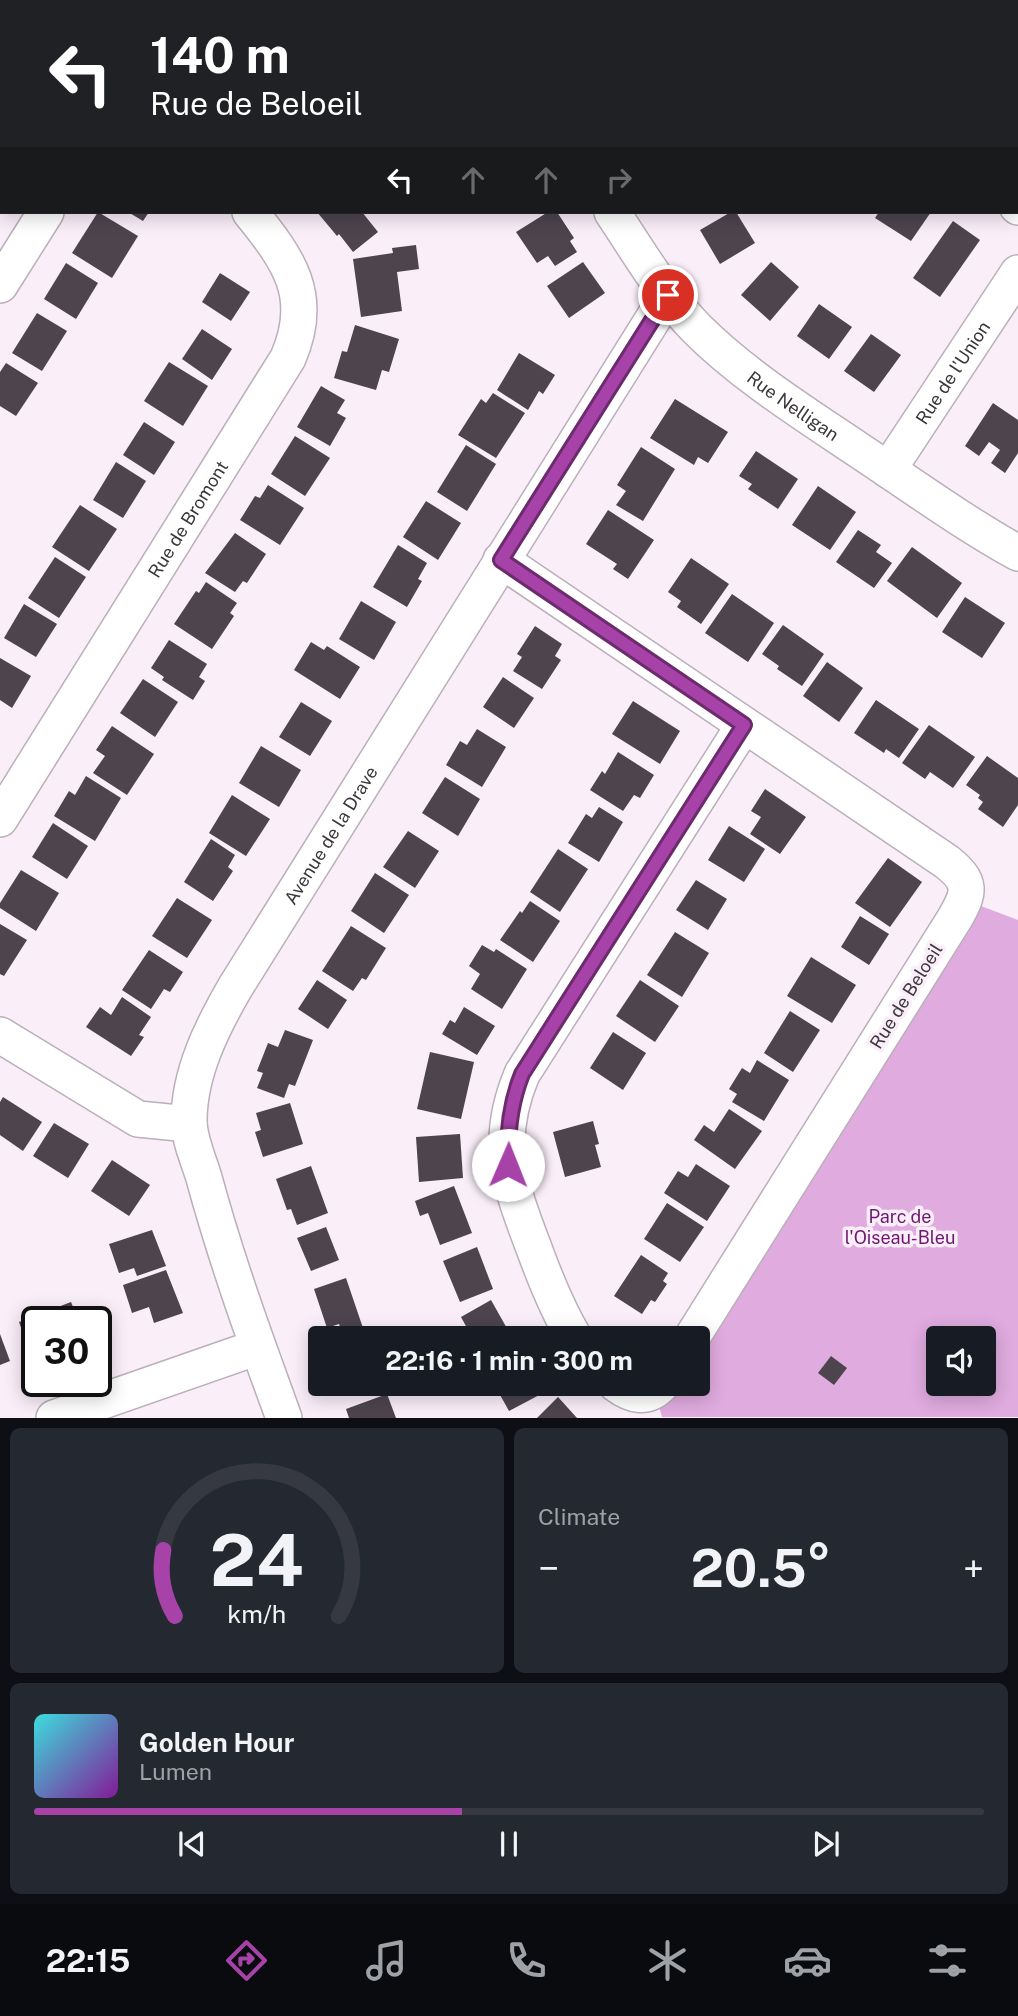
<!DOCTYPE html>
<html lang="en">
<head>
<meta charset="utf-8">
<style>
  body { margin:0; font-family:"Public Sans",sans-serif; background:#242831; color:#f1f3f6; height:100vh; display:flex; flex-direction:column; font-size:26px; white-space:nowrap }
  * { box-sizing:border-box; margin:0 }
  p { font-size:23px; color:#9ea1a6 }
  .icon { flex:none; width:38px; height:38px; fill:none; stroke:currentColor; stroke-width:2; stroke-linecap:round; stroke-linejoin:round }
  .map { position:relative; height:1418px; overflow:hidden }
  .details { display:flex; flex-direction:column; gap:10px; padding:10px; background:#0d0f14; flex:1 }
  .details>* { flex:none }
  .top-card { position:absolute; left:0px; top:0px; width:1018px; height:214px; box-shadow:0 4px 18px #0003; background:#202124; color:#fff; overflow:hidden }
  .controls { position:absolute; left:926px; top:1326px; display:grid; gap:14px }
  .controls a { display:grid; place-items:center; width:70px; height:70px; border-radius:7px; background:#171b24; box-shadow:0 4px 18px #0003; font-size:35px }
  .speed { position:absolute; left:21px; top:1306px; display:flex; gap:14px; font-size:35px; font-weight:700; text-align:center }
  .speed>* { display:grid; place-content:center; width:91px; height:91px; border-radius:50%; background:#171b24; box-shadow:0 4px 18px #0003; line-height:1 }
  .speed .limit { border:4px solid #111; border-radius:10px; background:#fff; color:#111 }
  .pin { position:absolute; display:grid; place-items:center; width:60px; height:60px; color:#fff; margin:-30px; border:4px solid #fff; border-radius:50%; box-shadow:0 2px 7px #0007 }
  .me { position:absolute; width:77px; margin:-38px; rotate:1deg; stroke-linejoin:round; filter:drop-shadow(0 0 5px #0008) }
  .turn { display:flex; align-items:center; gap:24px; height:147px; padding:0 35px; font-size:32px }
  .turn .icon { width:91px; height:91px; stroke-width:2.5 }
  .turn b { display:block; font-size:49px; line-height:60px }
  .lanes { display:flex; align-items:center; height:66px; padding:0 35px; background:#0003; justify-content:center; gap:35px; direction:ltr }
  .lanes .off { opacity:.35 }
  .big { font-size:52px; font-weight:700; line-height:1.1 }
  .details .widget { flex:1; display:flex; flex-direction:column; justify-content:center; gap:10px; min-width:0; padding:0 24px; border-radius:10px; background:#242831 }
  .details .dial { align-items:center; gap:0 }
  .dial svg { height:182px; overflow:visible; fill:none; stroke:#363941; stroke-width:7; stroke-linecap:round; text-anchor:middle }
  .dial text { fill:#f1f3f6; stroke:none }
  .song { display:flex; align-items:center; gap:21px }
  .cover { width:84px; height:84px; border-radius:10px; background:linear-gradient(135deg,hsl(180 70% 55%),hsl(290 70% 35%)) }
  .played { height:7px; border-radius:4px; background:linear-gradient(90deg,#a642a8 45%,#363941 45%) }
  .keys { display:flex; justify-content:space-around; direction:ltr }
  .heat { display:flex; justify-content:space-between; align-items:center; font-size:38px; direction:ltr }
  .details .tiles { flex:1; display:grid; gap:10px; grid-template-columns:1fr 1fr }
  .widget:last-child { grid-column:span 2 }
  .trip { position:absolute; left:308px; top:1326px; width:402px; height:70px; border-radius:7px; background:#171b24; box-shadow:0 4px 18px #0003; font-weight:700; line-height:70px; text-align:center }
  .tab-bar { display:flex; height:112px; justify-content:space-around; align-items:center; background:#090b0e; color:#9ea1a6 }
  .tab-bar .icon { width:49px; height:49px }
  .tab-bar .selected { color:#a642a8 }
  .tab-bar b { font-size:32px; color:#f1f3f6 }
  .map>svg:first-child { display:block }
  .green { fill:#e0abdf; fill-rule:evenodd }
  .building { fill:#4d444d }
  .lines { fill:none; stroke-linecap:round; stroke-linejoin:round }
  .minor-casing { stroke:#baafba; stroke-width:38 }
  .minor { stroke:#fff; stroke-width:35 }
  .route-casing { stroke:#6c2b6d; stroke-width:18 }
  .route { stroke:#a642a8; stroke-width:12 }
  .labels { text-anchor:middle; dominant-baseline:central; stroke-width:7; stroke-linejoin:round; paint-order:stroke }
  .street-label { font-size:18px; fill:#3b373b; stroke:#faeef9 }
  .park-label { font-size:18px; fill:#6e1771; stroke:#faeef9 }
</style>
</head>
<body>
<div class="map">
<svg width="1018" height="1418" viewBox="0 0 1018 1418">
  <rect width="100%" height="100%" fill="#faeef9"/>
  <path class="green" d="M965 900 1018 920V1417H662L655 1391 662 1384H698V1339ZM938 1339H984V1384H938Z"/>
  <g class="building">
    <path d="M98 212 138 236 112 278 72 253Z"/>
    <path d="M128 212H149L143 221Z"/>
    <path d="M317 212H362L378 232 353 252 339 234 337 236Z"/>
    <path d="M548 212H557L574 238 570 241 577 252 555 266 548 256 537 263 516 232Z"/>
    <path d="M731 212H736L755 243 720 264 700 230Z"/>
    <path d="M879 212H931L911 241 875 218Z"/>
    <path d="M953 221 980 240 940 297 913 278Z"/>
    <path d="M416 245 419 269 397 272 402 311 361 317 353 259 393 253 392 248Z"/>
    <path d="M583 262 605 293 569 318 547 286Z"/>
    <path d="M771 262 799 287 770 321 741 295Z"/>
    <path d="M66 263 98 283 76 319 44 299Z"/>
    <path d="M220 273 250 292 231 321 202 302Z"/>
    <path d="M819 304 852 327 829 359 797 336Z"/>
    <path d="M37 313 67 331 42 371 12 353Z"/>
    <path d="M355 325 399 339 389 372 382 370 376 390 334 378 342 351 347 352Z"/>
    <path d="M202 329 232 349 212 380 182 359Z"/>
    <path d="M871 334 901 355 874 392 844 371Z"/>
    <path d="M519 353 555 375 543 394 539 391 528 410 497 390Z"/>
    <path d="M169 362 208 386 183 426 144 401Z"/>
    <path d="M6 363 38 383 16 416 0 406V372Z"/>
    <path d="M321 386 345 400 337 413 346 418 330 446 297 427Z"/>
    <path d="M493 393 525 413 496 458 458 435 481 399 486 403Z"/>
    <path d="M675 399 728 432 708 463 698 457 694 465 650 438Z"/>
    <path d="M993 403 1018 420V453L1005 473 991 463 1000 450 989 442 979 456 965 446Z"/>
    <path d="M144 422 175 442 154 475 123 455Z"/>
    <path d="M295 436 330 458 305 496 271 474Z"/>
    <path d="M466 445 496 464 467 511 437 492Z"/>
    <path d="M641 447 675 469 643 521 616 505 626 491 617 485Z"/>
    <path d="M756 451 798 479 778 509 748 489 752 484 739 476Z"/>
    <path d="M116 462 146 481 123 518 93 500Z"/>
    <path d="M268 485 304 508 280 545 240 520 255 496 260 498Z"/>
    <path d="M818 486 856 512 830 550 792 525Z"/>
    <path d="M426 501 461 523 438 560 403 537Z"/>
    <path d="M80 505 117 529 89 571 52 547Z"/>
    <path d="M608 510 654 540 628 579 613 569 617 564 586 544Z"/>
    <path d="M858 530 881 545 876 552 892 563 874 588 836 562Z"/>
    <path d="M235 533 266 554 247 583 243 581 235 592 205 573Z"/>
    <path d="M398 545 427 563 418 579 422 581 407 607 373 587Z"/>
    <path d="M912 547 962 583 937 618 887 581Z"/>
    <path d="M55 557 86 577 59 618 28 598Z"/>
    <path d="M691 558 729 584 701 624 677 607 681 601 668 592Z"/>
    <path d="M206 582 237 603 230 613 234 616 212 649 174 624 196 591 199 593Z"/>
    <path d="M732 594 774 623 748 662 705 633Z"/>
    <path d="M965 597 1005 623 982 658 942 632Z"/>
    <path d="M361 601 396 622 374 660 339 639Z"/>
    <path d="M24 604 57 624 36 657 4 638Z"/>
    <path d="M783 625 824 654 802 686 777 669 779 666 762 654Z"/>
    <path d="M535 626 562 644 555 656 561 660 542 689 513 671 522 657 517 654Z"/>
    <path d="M169 640 207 664 199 677 205 681 193 700 162 680 164 677 151 668Z"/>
    <path d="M311 642 324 650 327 646 360 667 340 699 294 670Z"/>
    <path d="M0 658 31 676 12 708 0 700Z"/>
    <path d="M827 662 863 688 839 722 803 696Z"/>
    <path d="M503 677 534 698 514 728 483 707Z"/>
    <path d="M143 679 178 702 155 737 120 713Z"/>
    <path d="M876 700 919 729 899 758 886 749 884 753 854 733Z"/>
    <path d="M633 701 680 731 660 764 612 734Z"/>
    <path d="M301 702 332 721 310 756 279 737Z"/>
    <path d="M929 725 975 757 953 788 930 772 925 779 902 763Z"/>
    <path d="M112 726 154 754 127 795 93 773 105 756 96 750Z"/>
    <path d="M477 729 506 747 482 787 446 765 460 741 467 745Z"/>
    <path d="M261 746 301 770 279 807 239 783Z"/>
    <path d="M618 752 654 775 640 798 634 795 623 811 590 790 602 771 605 774Z"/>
    <path d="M987 756 1018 778V805L1003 827 978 809 983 802 978 798 980 795 966 785Z"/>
    <path d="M86 776 121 798 95 841 54 816 69 791 75 795Z"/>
    <path d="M445 777 480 799 458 836 422 813Z"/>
    <path d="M765 789 806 817 780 854 750 834 761 817 751 811Z"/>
    <path d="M232 795 270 819 246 856 209 833Z"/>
    <path d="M599 807 623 822 599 862 568 843 586 814 592 818Z"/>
    <path d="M53 823 88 846 67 879 32 857Z"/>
    <path d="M729 826 765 849 744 882 708 860Z"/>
    <path d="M408 831 439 851 415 888 383 867Z"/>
    <path d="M211 839 235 855 228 867 233 871 213 901 184 882Z"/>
    <path d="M558 849 588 869 560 912 530 892Z"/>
    <path d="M888 858 922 882 890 927 855 903Z"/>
    <path d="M21 870 59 893 36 931 0 908V903Z"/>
    <path d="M375 873 409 895 384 933 351 911Z"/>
    <path d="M696 880 727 899 708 930 676 910Z"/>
    <path d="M177 898 212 920 187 958 152 936Z"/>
    <path d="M530 901 560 921 533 962 500 940 520 911 522 913Z"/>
    <path d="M860 916 889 934 869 965 841 947Z"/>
    <path d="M0 924 27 940 4 976 0 974Z"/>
    <path d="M351 926 386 948 366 980 362 978 353 991 322 971Z"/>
    <path d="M675 932 709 953 682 997 647 975Z"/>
    <path d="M482 945 494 952 496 949 527 969 502 1009 471 989 480 974 469 966Z"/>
    <path d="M149 950 183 972 170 992 164 989 151 1009 122 990Z"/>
    <path d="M811 957 856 985 832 1023 787 996Z"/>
    <path d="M317 980 347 1000 328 1029 298 1009Z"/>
    <path d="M640 980 679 1006 655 1042 616 1016Z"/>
    <path d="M122 997 151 1017 139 1035 144 1037 131 1056 86 1027 100 1007 111 1015Z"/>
    <path d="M464 1007 495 1026 477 1055 442 1034 450 1020 455 1023Z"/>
    <path d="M790 1011 820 1030 793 1072 764 1053Z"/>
    <path d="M285 1030 313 1040 295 1086 289 1084 284 1098 257 1088 263 1073 257 1071 268 1043 278 1047Z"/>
    <path d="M613 1032 646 1053 623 1090 590 1068Z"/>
    <path d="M430 1052 474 1062 461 1119 417 1109Z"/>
    <path d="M757 1060 789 1080 764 1121 732 1102 737 1094 729 1089 742 1068 750 1073Z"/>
    <path d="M3 1097 42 1122 23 1151 0 1135V1102Z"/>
    <path d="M290 1103 303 1144 263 1157 255 1132 261 1130 256 1113Z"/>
    <path d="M729 1109 762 1131 735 1169 694 1140 704 1125 714 1132Z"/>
    <path d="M593 1121 599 1144 595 1145 601 1167 565 1177 553 1132Z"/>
    <path d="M54 1123 89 1144 68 1178 33 1156Z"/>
    <path d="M460 1134 463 1178 419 1182 416 1137Z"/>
    <path d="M112 1160 150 1185 129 1216 91 1191Z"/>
    <path d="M696 1164 730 1186 707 1221 664 1193 678 1171 688 1177Z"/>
    <path d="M311 1166 328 1213 297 1225 291 1209 287 1210 276 1179Z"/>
    <path d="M454 1186 472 1233 440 1245 428 1213 420 1216 415 1201Z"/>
    <path d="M667 1203 704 1227 680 1262 644 1239Z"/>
    <path d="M326 1227 339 1260 311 1271 297 1238Z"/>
    <path d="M152 1230 166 1266 137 1276 134 1268 119 1273 109 1244Z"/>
    <path d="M477 1247 493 1289 460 1302 443 1261Z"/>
    <path d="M641 1255 668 1273 663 1281 667 1284 655 1302 651 1300 642 1314 614 1296Z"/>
    <path d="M166 1270 183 1313 154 1323 149 1307 132 1313 123 1285Z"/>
    <path d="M346 1278 363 1328 343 1335 339 1324 327 1328 314 1289Z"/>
    <path d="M491 1300 513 1339H473L461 1317Z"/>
    <path d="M71 1302 79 1321H37V1359L33 1361 19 1322Z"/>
    <path d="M0 1334 10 1361 0 1365Z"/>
    <path d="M831 1356 847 1368 834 1385 818 1373Z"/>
    <path d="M494 1384H541L545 1392 509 1411Z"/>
    <path d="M387 1394 396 1418H349L346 1409Z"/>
    <path d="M558 1397 577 1418H537Z"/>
  </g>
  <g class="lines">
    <g class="minor-casing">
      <g id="minor">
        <path d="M472 0 473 2"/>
        <path d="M821 0 822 2"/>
        <path d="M848 2 849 0"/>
        <path d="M1017 206 1018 207"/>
        <path id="s1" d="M612 212C638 251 663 294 696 328 743 375 802 412 857 449 910 484 962 522 1018 553"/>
        <path d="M0 285 46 212"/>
        <path id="s2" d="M888 470 1018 273"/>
        <path d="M501 560 947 862C972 882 970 892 955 918L691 1339"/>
        <path id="s3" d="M0 819 288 358C315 296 289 260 250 212"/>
        <path d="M0 1035 138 1119 189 1124"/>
        <path d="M575 1339C558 1311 546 1281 535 1251 510 1185 493 1143 522 1074L744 725"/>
        <path d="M616 1384C632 1396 647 1400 662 1384"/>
        <path d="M54 1418 258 1347"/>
        <path id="s4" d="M284 1418C255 1339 226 1259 204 1178 199 1161 189 1139 189 1121 189 1073 212 1027 236 986L668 295"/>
      </g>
    </g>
    <use href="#minor" class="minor"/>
  </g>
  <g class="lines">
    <g class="route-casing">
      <path id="route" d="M508 1165C507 1133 510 1104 522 1074L744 725 501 560 668 295"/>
    </g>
    <use href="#route" class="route"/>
  </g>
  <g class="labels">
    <g class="street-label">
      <text stroke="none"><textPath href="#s2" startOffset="117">Rue de l'Union</textPath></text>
      <text stroke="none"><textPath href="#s1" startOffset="268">Rue Nelligan</textPath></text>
      <text stroke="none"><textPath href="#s3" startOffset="354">Rue de Bromont</textPath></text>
      <text stroke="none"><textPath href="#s4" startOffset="635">Avenue de la Drave</textPath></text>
      <text transform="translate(906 996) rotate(-58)">Rue de Beloeil</text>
    </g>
    <g class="park-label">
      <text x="900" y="1216">Parc de<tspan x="900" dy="21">l'Oiseau-Bleu</tspan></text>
    </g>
  </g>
</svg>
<div class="controls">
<a><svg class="icon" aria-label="sound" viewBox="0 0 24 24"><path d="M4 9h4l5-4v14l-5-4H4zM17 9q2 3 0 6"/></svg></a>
</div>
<div class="speed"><div class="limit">30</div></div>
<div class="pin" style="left:668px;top:295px;background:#d93025"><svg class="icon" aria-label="arrive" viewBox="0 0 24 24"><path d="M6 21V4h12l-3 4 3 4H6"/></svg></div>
<svg class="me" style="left:508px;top:1165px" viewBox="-20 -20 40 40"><circle r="19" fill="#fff"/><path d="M0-13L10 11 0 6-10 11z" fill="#a642a8"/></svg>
<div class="trip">22:16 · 1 min · 300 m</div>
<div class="top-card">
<div class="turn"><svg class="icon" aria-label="left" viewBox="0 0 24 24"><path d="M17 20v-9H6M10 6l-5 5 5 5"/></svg><div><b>140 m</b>Rue de Beloeil</div></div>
<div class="lanes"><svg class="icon" aria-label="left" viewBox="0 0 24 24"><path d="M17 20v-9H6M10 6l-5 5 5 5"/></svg><svg class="icon off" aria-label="ahead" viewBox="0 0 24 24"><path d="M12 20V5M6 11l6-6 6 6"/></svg><svg class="icon off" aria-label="ahead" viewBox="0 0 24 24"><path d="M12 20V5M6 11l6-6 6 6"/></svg><svg class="icon off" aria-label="right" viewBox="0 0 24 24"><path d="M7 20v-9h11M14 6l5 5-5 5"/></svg></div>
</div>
</div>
<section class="details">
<div class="tiles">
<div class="widget dial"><svg viewBox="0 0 100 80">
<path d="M14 69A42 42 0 1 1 86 69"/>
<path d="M14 69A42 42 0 0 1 9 40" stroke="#a642a8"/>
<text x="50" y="56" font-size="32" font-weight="700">24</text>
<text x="50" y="72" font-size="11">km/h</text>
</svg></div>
<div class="widget"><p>Climate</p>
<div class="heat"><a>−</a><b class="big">20.5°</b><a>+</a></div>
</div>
<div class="widget">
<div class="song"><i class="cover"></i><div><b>Golden Hour</b><p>Lumen</p></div></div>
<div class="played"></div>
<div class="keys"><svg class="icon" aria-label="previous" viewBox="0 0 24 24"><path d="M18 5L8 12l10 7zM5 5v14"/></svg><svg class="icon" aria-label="pause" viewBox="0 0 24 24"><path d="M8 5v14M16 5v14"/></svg><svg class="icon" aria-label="next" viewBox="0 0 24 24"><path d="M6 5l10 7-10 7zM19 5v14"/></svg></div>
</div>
</div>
</section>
<nav class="tab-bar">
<b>22:15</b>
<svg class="icon selected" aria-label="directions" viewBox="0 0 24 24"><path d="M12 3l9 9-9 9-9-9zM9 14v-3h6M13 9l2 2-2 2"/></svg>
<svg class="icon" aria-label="music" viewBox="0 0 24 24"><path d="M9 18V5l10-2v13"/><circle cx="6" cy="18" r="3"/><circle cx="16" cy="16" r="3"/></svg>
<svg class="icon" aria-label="phone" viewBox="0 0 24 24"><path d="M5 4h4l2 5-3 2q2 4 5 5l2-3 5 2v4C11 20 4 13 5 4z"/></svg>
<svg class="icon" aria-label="climate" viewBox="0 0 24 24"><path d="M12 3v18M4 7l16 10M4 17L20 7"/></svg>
<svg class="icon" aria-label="car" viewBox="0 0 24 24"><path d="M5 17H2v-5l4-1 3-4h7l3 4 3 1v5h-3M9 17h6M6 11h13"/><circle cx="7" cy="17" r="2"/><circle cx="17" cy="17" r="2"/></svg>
<svg class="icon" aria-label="filters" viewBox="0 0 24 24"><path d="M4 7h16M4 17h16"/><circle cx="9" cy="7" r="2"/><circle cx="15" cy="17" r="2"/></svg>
</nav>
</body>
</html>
